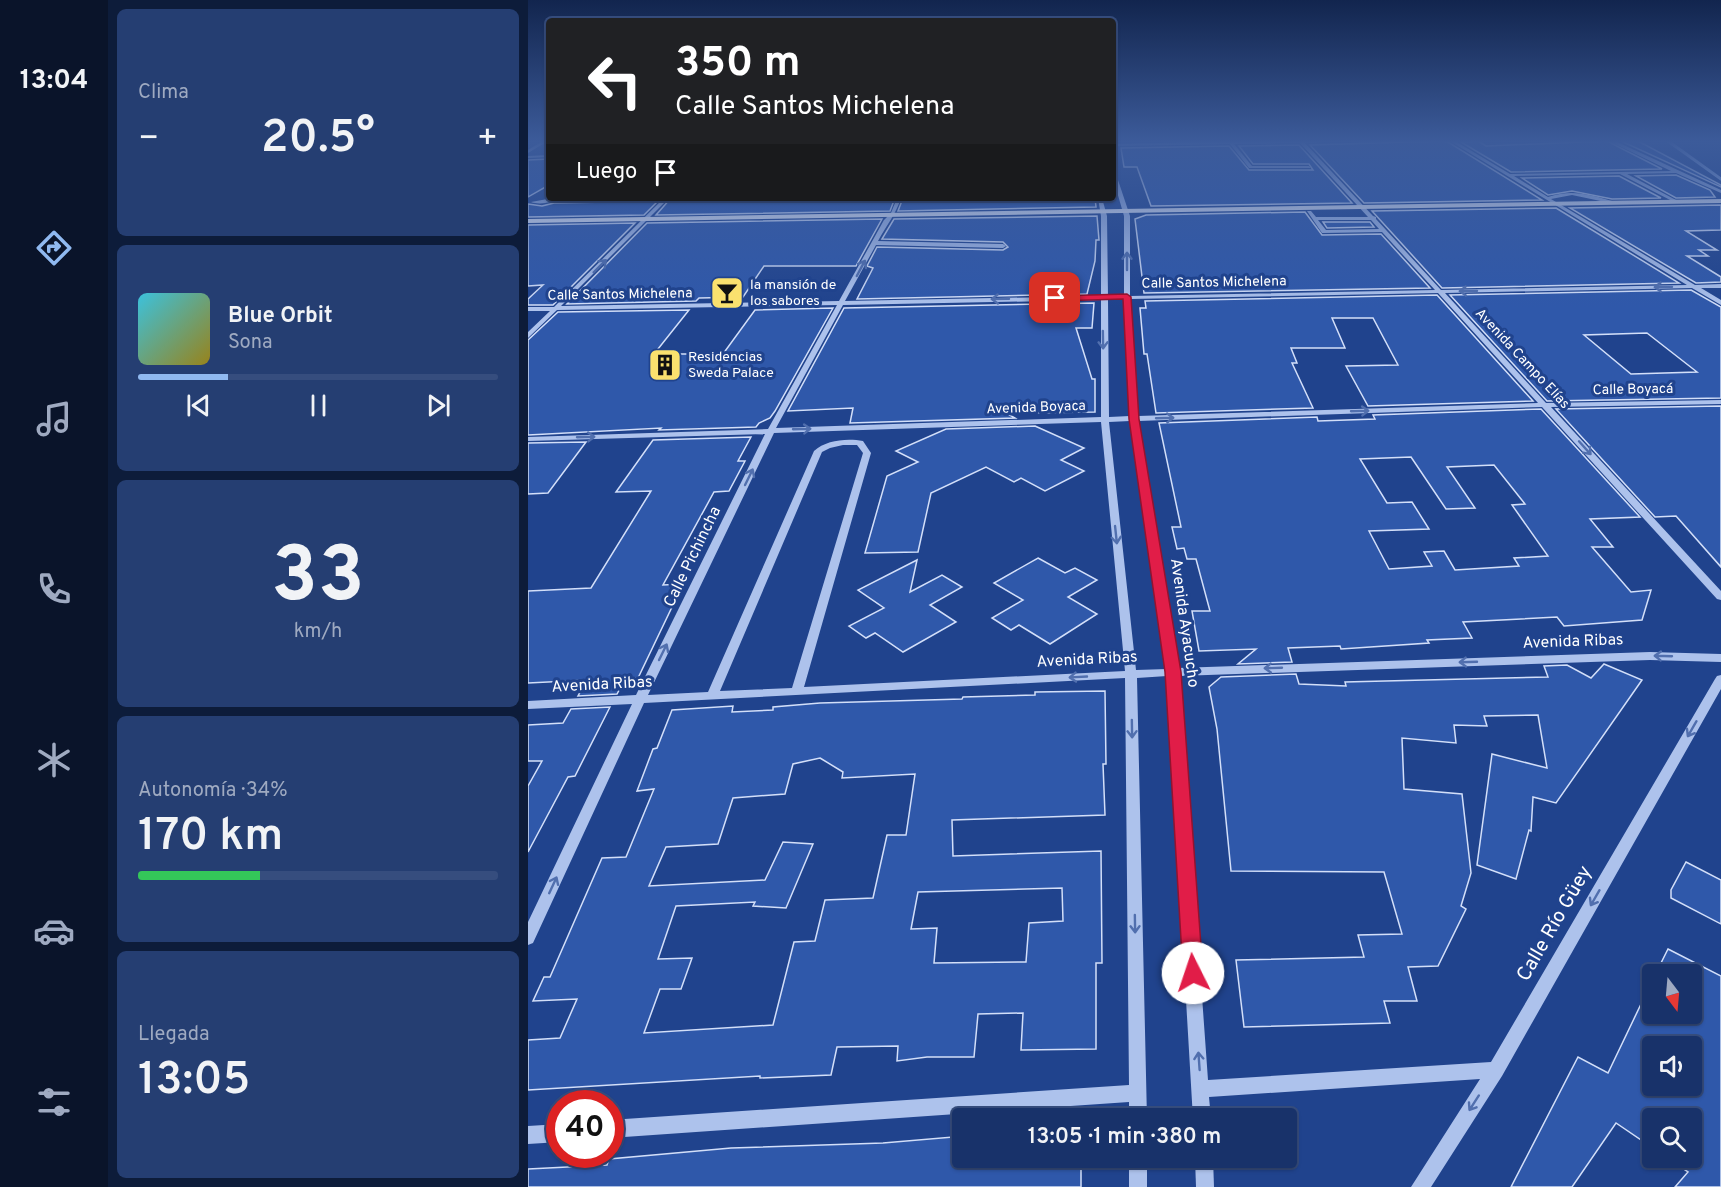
<!DOCTYPE html>
<html lang="es">
<head>
<meta charset="utf-8">
<style>
  body { margin:0; font-family:Overpass,sans-serif; background:#253e72; color:#f1f3f6; height:100vh; display:flex; flex-direction:column; font-size:22px; white-space:nowrap }
  * { box-sizing:border-box; margin:0 }
  p { font-size:20px; color:#9faac1 }
  .icon { flex:none; width:33px; height:33px; fill:none; stroke:currentColor; stroke-width:2; stroke-linecap:round; stroke-linejoin:round }
  .map { position:relative; flex:1; overflow:hidden }
  .drawer { display:flex; flex-direction:column; gap:9px; padding:9px; background:#0d1c3a; width:420px }
  .drawer>* { flex:none }
  .top-card { position:absolute; left:18px; top:18px; width:570px; height:183px; border-radius:6px; box-shadow:0 2px 4px #0004,0 0 0 2px #364d7e; background:#202124; color:#fff; overflow:hidden }
  .needle { width:39px; rotate:164deg }
  .controls { position:absolute; left:1114px; top:964px; display:grid; gap:12px }
  .controls a { display:grid; place-items:center; width:60px; height:60px; border-radius:6px; background:#18326a; box-shadow:0 2px 4px #0004,0 0 0 2px #364d7e; font-size:30px }
  .speed { position:absolute; left:18px; top:1090px; display:flex; gap:12px; font-size:30px; font-weight:700; text-align:center }
  .speed>* { display:grid; place-content:center; width:78px; height:78px; border-radius:50%; background:#18326a; box-shadow:0 2px 4px #0004,0 0 0 2px #364d7e; line-height:1 }
  .speed .limit { border:9px solid #d22; background:#fff; color:#111 }
  .pin { position:absolute; display:grid; place-items:center; width:51px; height:51px; color:#fff; margin:-26px; border-radius:12px; box-shadow:0 3px 9px #0006 }
  .me { position:absolute; width:66px; margin:-33px; rotate:356deg; stroke-linejoin:round; filter:drop-shadow(0 0 4px #0008) }
  .turn { display:flex; align-items:center; gap:21px; height:126px; padding:0 30px; font-size:27px }
  .turn .icon { width:78px; height:78px; stroke-width:2.5 }
  .turn b { display:block; font-size:42px; line-height:51px }
  .then { display:flex; align-items:center; height:57px; padding:0 30px; background:#0003; gap:12px; font-size:22px }
  .big { font-size:45px; font-weight:600; line-height:1.1 }
  .drawer .tile { flex:1; display:flex; flex-direction:column; justify-content:center; gap:9px; min-width:0; padding:0 21px; border-radius:9px; background:#253e72 }
  .drawer .dial { align-items:center; gap:0 }
  .dial b { font-size:78px; line-height:1 }
  .song { display:flex; align-items:center; gap:18px }
  .cover { width:72px; height:72px; border-radius:9px; background:linear-gradient(135deg,hsl(190 70% 55%),hsl(50 70% 35%)) }
  .played { height:6px; border-radius:3px; background:linear-gradient(90deg,#90b9f0 25%,#364d7e 25%) }
  .keys { display:flex; justify-content:space-around; direction:ltr }
  .heat { display:flex; justify-content:space-between; align-items:center; font-size:33px; direction:ltr }
  .charge { height:9px; border-radius:4px; background:linear-gradient(90deg,#34c759 34%,#364d7e 0) }
  .trip { position:absolute; left:424px; top:1108px; width:345px; height:60px; border-radius:6px; background:#18326a; box-shadow:0 2px 4px #0004,0 0 0 2px #364d7e; font-weight:600; line-height:60px; text-align:center }
  main { display:flex; flex:1; min-height:0 }
  .menu { display:flex; flex-direction:column; width:108px; justify-content:space-around; align-items:center; background:#0a142a; color:#9faac1 }
  .menu .icon { width:42px; height:42px }
  .menu .on { color:#90b9f0 }
  .menu b { font-size:27px; color:#f1f3f6 }
  .map>svg:first-child { display:block }
  .lines { fill:none; stroke-linecap:round; stroke-linejoin:round }
  .stream { stroke:#a1bced; stroke-width:3 }
  .building { fill:#2f58aa; stroke:#d3dff9; stroke-width:1.5; fill-rule:evenodd }
  .minor { fill:#adc2ec; fill-rule:evenodd }
  .major { fill:#f3f6ff; fill-rule:evenodd }
  .oneway { stroke:#516fae }
  .route { fill:#e11d48; stroke:#92132f; stroke-width:1.5 }
  .labels { text-anchor:middle; dominant-baseline:central; stroke-width:6; stroke-linejoin:round; paint-order:stroke }
  .far-street-label { font-size:14px; fill:#fff; stroke:#20438d }
  .far-poi-label { font-size:14px; fill:#fff; stroke:#20438d; text-anchor:start }
  .street-label { font-size:16px; fill:#fff; stroke:#20438d }
  .near-street-label { font-size:20px; fill:#fff; stroke:#20438d }
</style>
</head>
<body>
<main>
<nav class="menu">
<b>13:04</b>
<svg class="icon on" aria-label="directions" viewBox="0 0 24 24"><path d="M12 3l9 9-9 9-9-9zM9 14v-3h6M13 9l2 2-2 2"/></svg>
<svg class="icon" aria-label="music" viewBox="0 0 24 24"><path d="M9 18V5l10-2v13"/><circle cx="6" cy="18" r="3"/><circle cx="16" cy="16" r="3"/></svg>
<svg class="icon" aria-label="phone" viewBox="0 0 24 24"><path d="M5 4h4l2 5-3 2q2 4 5 5l2-3 5 2v4C11 20 4 13 5 4z"/></svg>
<svg class="icon" aria-label="climate" viewBox="0 0 24 24"><path d="M12 3v18M4 7l16 10M4 17L20 7"/></svg>
<svg class="icon" aria-label="car" viewBox="0 0 24 24"><path d="M5 17H2v-5l4-1 3-4h7l3 4 3 1v5h-3M9 17h6M6 11h13"/><circle cx="7" cy="17" r="2"/><circle cx="17" cy="17" r="2"/></svg>
<svg class="icon" aria-label="filters" viewBox="0 0 24 24"><path d="M4 7h16M4 17h16"/><circle cx="9" cy="7" r="2"/><circle cx="15" cy="17" r="2"/></svg>
</nav>
<section class="drawer">
<div class="tile"><p>Clima</p>
<div class="heat"><a>−</a><b class="big">20.5°</b><a>+</a></div>
</div>
<div class="tile">
<div class="song"><i class="cover"></i><div><b>Blue Orbit</b><p>Sona</p></div></div>
<div class="played"></div>
<div class="keys"><svg class="icon" aria-label="previous" viewBox="0 0 24 24"><path d="M18 5L8 12l10 7zM5 5v14"/></svg><svg class="icon" aria-label="pause" viewBox="0 0 24 24"><path d="M8 5v14M16 5v14"/></svg><svg class="icon" aria-label="next" viewBox="0 0 24 24"><path d="M6 5l10 7-10 7zM19 5v14"/></svg></div>
</div>
<div class="tile dial"><b>33</b><p>km/h</p></div>
<div class="tile"><p>Autonomía · 34%</p><b class="big">170 km</b><div class="charge"></div></div>
<div class="tile"><p>Llegada</p><b class="big">13:05</b></div>
</section>
<div class="map">
<svg width="1193" height="1187" viewBox="0 0 1193 1187">
  <rect width="100%" height="100%" fill="#20438d"/>
  <g class="lines">
    <path class="stream" d="M1140 141 1193 179"/>
  </g>
  <g class="building">
    <path d="M914 141 920 142 1014 200 836 203 782 145Z"/>
    <path d="M950 141 958 146 1079 141 1134 169 983 172 933 142Z"/>
    <path d="M1093 141H1110L1193 185V187Z"/>
    <path d="M771 145 824 203 623 206 609 167H596L593 148 701 146 721 170H785L781 164H725L711 146Z"/>
    <path d="M21 159V185L0 197V160Z"/>
    <path d="M1148 175 1182 190 1187 197 1148 198 1108 176Z"/>
    <path d="M1091 176 1133 198 1084 199 1044 191 1020 195 994 178Z"/>
    <path d="M86 198H133L116 215 0 217V204L14 206 26 203 81 202Z"/>
    <path d="M143 198 220 199 218 201 367 198 362 211 128 215Z"/>
    <path d="M375 198H567L568 207 370 211Z"/>
    <path d="M1193 205V230L1158 231 1189 250H1171L1180 256H1159L1193 277V282L1168 283 1042 208Z"/>
    <path d="M1028 208 1151 283 914 288 844 211Z"/>
    <path d="M777 212 794 235 853 234 902 288 616 293 607 219 618 215Z"/>
    <path d="M569 216 571 240H568L567 261 559 294 329 299 345 268 339 266 349 247 475 250 480 247 475 242 354 239 366 219Z"/>
    <path d="M354 219 328 266H236L215 297 171 298 168 301 39 304 119 223Z"/>
    <path d="M795 222H842L846 227 799 228Z"/>
    <path d="M107 223 25 305H0V299L15 285 0 286V225Z"/>
    <path d="M1163 290 1193 307V398L1019 401 922 295ZM1119 333 1169 372 1103 374 1056 335Z"/>
    <path d="M909 295 1005 401 840 406 818 366 870 365 845 318H804L817 348H763L769 363H764L785 408 628 413 619 354H616L612 308H618L617 301Z"/>
    <path d="M566 303 564 328H548L564 379H567V412L478 413 487 418 322 423 325 408 260 411 316 308Z"/>
    <path d="M305 308 247 411 242 418 231 423 228 427 131 430 133 428 0 435V340L30 312 161 310 126 354H195L227 310Z"/>
    <path d="M1193 406V567L1148 516 1127 517 1028 409Z"/>
    <path d="M1013 409 1112 517 1062 519 1085 547H1064L1103 592 1123 590 1114 620 1036 626 1029 617 935 622 944 638 899 640 901 643 813 649 812 646 760 648 764 662 710 664 728 649 671 651 664 611H682L668 559H659L656 548 649 549 644 527H653L631 423 789 417 790 421 847 419 845 415ZM883 457 918 509 947 508 919 467 966 465 997 504 984 505 1020 556 986 558 991 566 927 570 916 551 896 552 904 566 861 569 841 531 901 529 884 502 859 503 832 459Z"/>
    <path d="M507 426 556 448 533 460 556 471 517 491 493 478 486 482 458 467 403 493 390 552 337 553 359 476 390 462 368 451 418 429Z"/>
    <path d="M223 437 210 461H217L201 491 186 492 135 585 155 584 110 678 97 679 89 694 50 696 59 680 0 683V591L63 588 123 491 88 492 125 440Z"/>
    <path d="M58 442 20 493 0 494V443Z"/>
    <path d="M510 558 537 573 547 568 569 580 540 597 569 614 522 644 491 625 483 630 464 618 495 600 466 583Z"/>
    <path d="M389 560 382 592 414 575 434 587 402 605 428 622 375 652 347 633 338 638 321 626 356 608 330 590Z"/>
    <path d="M1076 664 1114 680 1028 803 1005 797 1003 831 1001 830 988 879 949 865 964 754 1019 768 1010 715 956 716 959 726 926 725 928 743 874 738 876 789 934 794 943 873 933 906 938 909 910 966 880 967 889 1001H856L862 1023 716 1027 708 960 836 957 830 935 874 934 856 872 703 871 689 729 681 687 693 677 768 674 771 684 818 686 817 682 1020 677 1016 666 1039 665 1063 678Z"/>
    <path d="M577 691 578 764H575L577 815 424 820 425 856 573 851 574 963H568V1049L493 1050 495 1013 450 1014 446 1057H399L369 1061 370 1046 309 1047 303 1075 232 1078V1076L0 1090V1040L32 1038 49 999 5 1001 16 977H22L74 858 98 857 126 789 109 791 125 749 129 748 144 710 205 706 204 712 245 710V707L292 703 434 699 435 697 507 695V692ZM292 758 315 772 314 778 387 774 378 835H359L345 898 297 900 287 941 266 942 245 1025 116 1033 132 989H153L164 958 130 959 148 906 227 902 225 906 258 908 285 844 255 842 237 880 121 886 138 847 190 844 205 798 257 794 265 764ZM534 888 535 921 501 923 498 962 406 963 409 928 383 929 390 892Z"/>
    <path d="M82 707 47 776 40 777 0 852V786L14 761H0V725L35 723 43 709Z"/>
    <path d="M1158 862 1193 880V924L1143 898V890Z"/>
    <path d="M1140 949 1193 976V1187H1147L1160 1172 1139 1158H1164V1119H1125V1148L1088 1123 1044 1187H983L1050 1057 1080 1073 1125 979V1014H1164V975H1127ZM1125 1047H1164V1086H1125Z"/>
    <path d="M425 1137 430 1158H553V1187H0V1169L79 1165 81 1159 203 1148 355 1143Z"/>
  </g>
  <g class="lines">
    <g class="minor">
      <path d="M15 141H20L0 153V150Z"/>
      <path d="M726 141H811L777 143 845 216 848 217V219L913 290 1159 285 922 141H927L982 174 1143 171 1081 141H1087L1193 190V193L1148 173 1099 174 1148 200 1146 202 1092 174 986 176 1020 197C1042 189 1062 194 1084 201L1082 203 1044 195 1023 199 1167 285 1193 284V288H1173L1193 300V305L1164 288 917 293 1018 403 1193 400V404L1023 407 1193 591V600L1189 599 1014 407 610 421 650 668 1122 652 1193 654V662L1122 660 651 676 680 1080 963 1062 1187 679 1189 676 1193 675V689L974 1076 903 1187H883L952 1079 681 1097 683 1119H665L639 676 609 678 619 1119H601V1102L82 1138V1120L601 1085 597 678 116 703 5 943 0 945V922L104 704 0 709V701L108 695 237 434 0 441V437L240 429 309 305 29 310 0 338V332L22 311H0V307H26L136 198H141L33 306 311 301 356 220 363 213 369 198H373C368 214 358 226 350 241L475 244 478 246 475 248 348 245 317 301 573 296V216L570 198H574L579 216 580 296H596V216L585 178V170L587 171 602 216V296L907 290 854 232 794 233 779 211H783L788 217H840L772 143 706 144 724 166H781L783 168H721L702 144 585 146V144ZM790 220H843L851 229 798 230ZM910 293 1010 403 610 416 602 299ZM596 299 602 416 581 417 580 300ZM573 300V417L248 428 315 305ZM602 421 639 669 608 670 581 422ZM573 422 597 671 276 687 343 453 335 441C319 438 298 440 286 451L180 692 120 695 246 433ZM315 445H329L335 453 264 688 192 691 294 452 302 448Z"/>
      <path d="M21 155V157L0 158V156Z"/>
      <path d="M25 198H31C24 203 11 205 3 202Z"/>
      <path d="M32 1124V1142L0 1144V1126Z"/>
      <rect x="601" y="1158" width="18" height="29"/>
      <path d="M667 1158H685L686 1187H668Z"/>
    </g>
    <path class="major" d="M1193 199V203L0 223V219Z"/>
  </g>
  <defs><path id="oneway-shaft" d="M-6 0H5M1.5-3L5.5 0L1.5 3" fill="none" stroke-width="1.6" stroke-linecap="round" stroke-linejoin="round" transform="scale(1.5)"/></defs>
  <g class="oneway">
    <use href="#oneway-shaft" transform="translate(599 261) rotate(-90)"/>
    <use href="#oneway-shaft" transform="translate(72 266) rotate(-45)"/>
    <use href="#oneway-shaft" transform="translate(333 268) rotate(-62)"/>
    <use href="#oneway-shaft" transform="translate(1135 287) rotate(179)"/>
    <use href="#oneway-shaft" transform="translate(940 291) rotate(179)"/>
    <use href="#oneway-shaft" transform="translate(472 299) rotate(179)"/>
    <use href="#oneway-shaft" transform="translate(575 340) rotate(89)"/>
    <use href="#oneway-shaft" transform="translate(832 411) rotate(-2)"/>
    <use href="#oneway-shaft" transform="translate(637 418) rotate(-2)"/>
    <use href="#oneway-shaft" transform="translate(274 429) rotate(-2)"/>
    <use href="#oneway-shaft" transform="translate(58 437) rotate(-2)"/>
    <use href="#oneway-shaft" transform="translate(1057 448) rotate(48)"/>
    <use href="#oneway-shaft" transform="translate(221 477) rotate(-64)"/>
    <use href="#oneway-shaft" transform="translate(588 535) rotate(84)"/>
    <use href="#oneway-shaft" transform="translate(135 652) rotate(-64)"/>
    <use href="#oneway-shaft" transform="translate(1135 656) rotate(-178)"/>
    <use href="#oneway-shaft" transform="translate(940 662) rotate(178)"/>
    <use href="#oneway-shaft" transform="translate(745 668) rotate(178)"/>
    <use href="#oneway-shaft" transform="translate(550 677) rotate(177)"/>
    <use href="#oneway-shaft" transform="translate(604 729) rotate(89)"/>
    <use href="#oneway-shaft" transform="translate(1164 729) rotate(120)"/>
    <use href="#oneway-shaft" transform="translate(25 885) rotate(-65)"/>
    <use href="#oneway-shaft" transform="translate(1067 898) rotate(120)"/>
    <use href="#oneway-shaft" transform="translate(607 924) rotate(89)"/>
    <use href="#oneway-shaft" transform="translate(671 1061) rotate(-94)"/>
    <use href="#oneway-shaft" transform="translate(946 1103) rotate(123)"/>
  </g>
  <linearGradient id="sky" x2="0" y2="1"><stop stop-color="#12254e"/><stop offset="0.46" stop-color="#3c5b9a"/><stop offset="1" stop-color="#3c5b9a" stop-opacity="0"/></linearGradient>
  <rect width="1193" height="307" fill="url(#sky)"/>
  <path class="route" d="M599 294 603 297 611 419 653 672 675 973 672 979 665 982 658 979 655 973 637 672 601 419 595 299 527 301 523 298 527 296Z"/>
  <defs>
    <g id="bar-square" transform="scale(1.725)"><rect x="-9" y="-9" width="18" height="18" rx="4" fill="#fae16e" stroke="#20438d"/><path d="M-6-5H6L.8 .8V4.5H3.5V6h-7V4.5H-.8V.8Z" fill="#111"/></g>
    <g id="building-square" transform="scale(1.725)"><rect x="-9" y="-9" width="18" height="18" rx="4" fill="#fae16e" stroke="#20438d"/><path d="M-4-6H4V6H1V3H-1V6H-4ZM-2.5-4.3h1.7v1.8h-1.7ZM.8-4.3h1.7v1.8H.8ZM-2.5-1h1.7V.8h-1.7ZM.8-1h1.7V.8H.8Z" fill="#111"/></g>
  </defs>
  <g fill-rule="evenodd">
    <use href="#bar-square" x="199" y="293"/>
    <use href="#building-square" x="137" y="365"/>
  </g>
  <g class="labels">
    <g class="far-street-label">
      <text transform="translate(686 283) rotate(-1)">Calle Santos Michelena</text>
      <text transform="translate(92 295) rotate(-1)">Calle Santos Michelena</text>
      <text transform="translate(994 359) rotate(47)">Avenida Campo Elías</text>
      <text transform="translate(1105 390) rotate(-1)">Calle Boyacá</text>
      <text transform="translate(508 408) rotate(-2)">Avenida Boyaca</text>
    </g>
    <g class="far-poi-label">
      <text x="222" y="285">la mansión de<tspan x="222" dy="16">los sabores</tspan></text>
      <text x="160" y="357">Residencias<tspan x="160" dy="16">Sweda Palace</tspan></text>
    </g>
    <g class="street-label">
      <text transform="translate(165 557) rotate(-64)">Calle Pichincha</text>
      <text transform="translate(656 623) rotate(82)">Avenida Ayacucho</text>
      <text transform="translate(1045 642) rotate(-2)">Avenida Ribas</text>
      <text transform="translate(559 660) rotate(-3)">Avenida Ribas</text>
      <text transform="translate(74 685) rotate(-3)">Avenida Ribas</text>
    </g>
    <g class="near-street-label">
      <text transform="translate(1027 924) rotate(-60)">Calle Río Güey</text>
    </g>
  </g>
</svg>
<div class="controls">
<a><svg class="needle" viewBox="-14 -14 28 28"><path d="M0-13l5 13h-10z" fill="#e53935"/><path d="M0 13l5-13h-10z" fill="#9faac1"/></svg></a>
<a><svg class="icon" aria-label="sound" viewBox="0 0 24 24"><path d="M4 9h4l5-4v14l-5-4H4zM17 9q2 3 0 6"/></svg></a>
<a><svg class="icon" aria-label="search" viewBox="0 0 24 24"><circle cx="10" cy="10" r="6"/><path d="M15 15l6 6"/></svg></a>
</div>
<div class="speed"><div class="limit">40</div></div>
<div class="pin" style="left:527px;top:298px;background:#d93025"><svg class="icon" aria-label="arrive" viewBox="0 0 24 24"><path d="M6 21V4h12l-3 4 3 4H6"/></svg></div>
<svg class="me" style="left:665px;top:973px" viewBox="-20 -20 40 40"><circle r="19" fill="#fff"/><path d="M0-13L10 11 0 6-10 11z" fill="#e11d48"/></svg>
<div class="trip">13:05 · 1 min · 380 m</div>
<div class="top-card">
<div class="turn"><svg class="icon" aria-label="left" viewBox="0 0 24 24"><path d="M17 20v-9H6M10 6l-5 5 5 5"/></svg><div><b>350 m</b>Calle Santos Michelena</div></div>
<div class="then">Luego<svg class="icon" aria-label="arrive" viewBox="0 0 24 24"><path d="M6 21V4h12l-3 4 3 4H6"/></svg></div>
</div>
</div>
</main>
</body>
</html>
